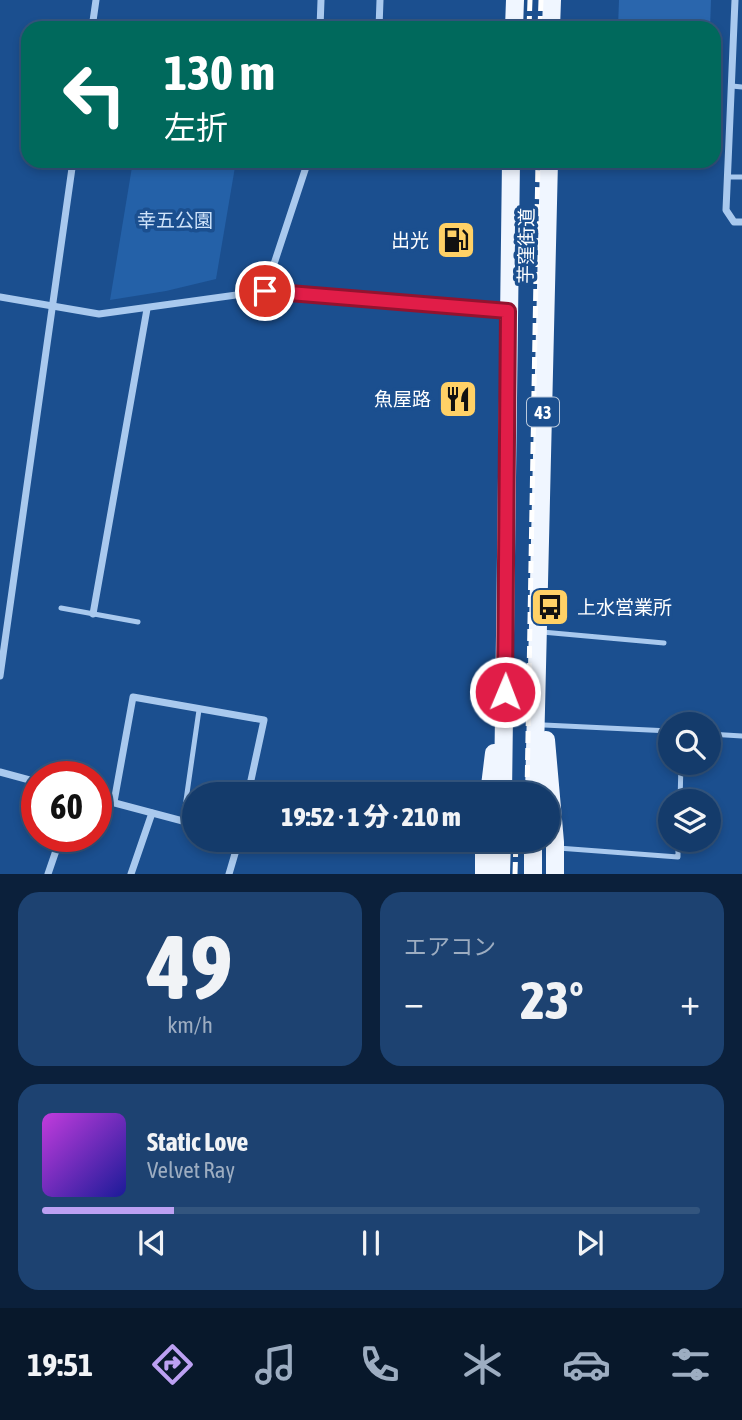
<!DOCTYPE html>
<html lang="ja">
<head>
<meta charset="utf-8">
<style>
  body { margin:0; font-family:"Asap Condensed","Noto Sans JP",sans-serif; background:#1d4271; color:#f1f3f6; height:100vh; display:flex; flex-direction:column; font-size:26px; white-space:nowrap }
  * { box-sizing:border-box; margin:0 }
  p { font-size:23px; color:#9dadc1 }
  .icon { flex:none; width:38px; height:38px; fill:none; stroke:currentColor; stroke-width:2; stroke-linecap:round; stroke-linejoin:round }
  .map { position:relative; height:874px; overflow:hidden }
  .sheet { display:flex; flex-direction:column; gap:18px; padding:18px; background:#0b203b; flex:1 }
  .sheet>* { flex:none }
  .guide { position:absolute; left:21px; top:21px; width:700px; height:147px; border-radius:21px; box-shadow:0 4px 10px #0003,0 0 0 2px #33557e; background:#00695c; color:#fff; overflow:hidden }
  .tools { position:absolute; left:658px; top:712px; display:grid; gap:14px }
  .tools a { display:grid; place-items:center; width:63px; height:63px; border-radius:50%; background:#143b6b; box-shadow:0 4px 10px #0003,0 0 0 2px #33557e; font-size:35px }
  .speed { position:absolute; left:21px; top:761px; display:flex; gap:14px; font-size:35px; font-weight:700; text-align:center }
  .speed>* { display:grid; place-content:center; width:91px; height:91px; border-radius:50%; background:#143b6b; box-shadow:0 4px 10px #0003,0 0 0 2px #33557e; line-height:1 }
  .speed .limit { border:10px solid #d22; background:#fff; color:#111 }
  .pin { position:absolute; display:grid; place-items:center; width:60px; height:60px; color:#fff; margin:-30px; border:4px solid #fff; border-radius:50%; box-shadow:0 2px 7px #0007 }
  .me { position:absolute; width:77px; margin:-38px; rotate:1deg; stroke-linejoin:round; filter:drop-shadow(0 0 5px #0008) }
  .turn { display:flex; align-items:center; gap:24px; height:147px; padding:0 28px; font-size:32px }
  .turn .icon { width:91px; height:91px; stroke-width:2.5 }
  .turn b { display:block; font-size:49px; line-height:60px }
  .big { font-size:52px; font-weight:800; line-height:1.1 }
  .sheet .widget { flex:1; display:flex; flex-direction:column; justify-content:center; gap:10px; min-width:0; padding:0 24px; border-radius:21px; background:#1d4271 }
  .sheet .dial { align-items:center; gap:0 }
  .dial b { font-size:91px; line-height:1 }
  .song { display:flex; align-items:center; gap:21px }
  .cover { width:84px; height:84px; border-radius:10px; background:linear-gradient(135deg,hsl(290 70% 55%),hsl(240 70% 35%)) }
  .played { height:7px; border-radius:4px; background:linear-gradient(90deg,#bca0f2 20%,#33557e 20%) }
  .keys { display:flex; justify-content:space-around; direction:ltr }
  .heat { display:flex; justify-content:space-between; align-items:center; font-size:38px; direction:ltr }
  .sheet .tiles { flex:1; display:grid; gap:18px; grid-template-columns:1fr 1fr }
  .widget:last-child { grid-column:span 2 }
  .trip { position:absolute; left:182px; top:782px; width:378px; height:70px; border-radius:35px; background:#143b6b; box-shadow:0 4px 10px #0003,0 0 0 2px #33557e; font-weight:800; line-height:70px; text-align:center }
  .dock { display:flex; height:112px; justify-content:space-around; align-items:center; background:#08182b; color:#9dadc1 }
  .dock .icon { width:49px; height:49px }
  .dock .current { color:#bca0f2 }
  .dock b { font-size:32px; color:#f1f3f6 }
  .map>svg:first-child { display:block }
  .green { fill:#2461a8 }
  .building { fill:#2a66ad }
  .lines { fill:none; stroke-linecap:round; stroke-linejoin:round }
  .lane { stroke:#a9c9ee; stroke-width:5 }
  .street { stroke:#a9c9ee; stroke-width:7 }
  .primary { stroke:#f0f6ff; stroke-width:18 }
  .rail { stroke:#fff; stroke-width:5; stroke-dasharray:12 5; stroke-linecap:butt }
  .route-casing { stroke:#92132f; stroke-width:18 }
  .route { stroke:#e11d48; stroke-width:12 }
  .labels { text-anchor:middle; dominant-baseline:central; stroke-width:7; stroke-linejoin:round; paint-order:stroke }
  .shield { fill:#1b4f8f; stroke:#bbcadd; stroke-width:2 }
  .shield-label { font-size:18px; font-weight:bold; fill:#fff }
  .park-label { font-size:19px; fill:#cfe3fa; stroke:#1b4f8f }
  .poi-label { font-size:19px; fill:#fff; stroke:#1b4f8f; text-anchor:end }
  .street-label { font-size:19px; fill:#fff; stroke:#1b4f8f }
</style>
</head>
<body>
<div class="map">
<svg width="742" height="874" viewBox="0 0 742 874">
  <rect width="100%" height="100%" fill="#1b4f8f"/>
  <path class="green" d="M133 161H236L216 279 166 291 110 300Z"/>
  <path class="building" d="M619 0H711L710 28H618Z"/>
  <g class="lines">
    <g class="lane">
      <path d="M732 86 742 87"/>
      <path d="M727 177H742"/>
      <path d="M61 608 138 622"/>
      <path d="M542 632 664 643"/>
      <path d="M544 725 670 731"/>
      <path d="M709 734 742 736"/>
      <path d="M680 802 681 763"/>
      <path d="M183 821 199 710"/>
      <path d="M558 848 678 857V840"/>
    </g>
    <g class="street">
      <path d="M735 0 726 210 734 222H742"/>
      <path d="M92 28 96 0"/>
      <path d="M320 28 321 0"/>
      <path d="M379 28 380 0"/>
      <path d="M265 291 308 161"/>
      <path d="M0 297 99 314 265 291 508 311"/>
      <path d="M93 614 147 309"/>
      <path d="M0 676 73 161"/>
      <path d="M0 772 37 782"/>
      <path d="M96 798 194 824"/>
      <path d="M114 802 133 697 264 720 248 794"/>
      <path d="M48 874 61 836"/>
      <path d="M131 874 152 813"/>
      <path d="M229 874 239 840"/>
    </g>
    <g class="primary">
      <path d="M514 28 515 0"/>
      <path d="M551 28 552 0"/>
      <path d="M546 740 555 842V874"/>
      <path d="M489 794 494 753"/>
      <path d="M503 794 511 161"/>
      <path d="M534 794 549 161"/>
      <path d="M484 874V840"/>
      <path d="M501 874 502 840"/>
      <path d="M533 874V840"/>
    </g>
    <g class="rail">
      <path d="M529 28 530 0"/>
      <path d="M540 28 541 0"/>
      <path d="M527 794 538 161"/>
      <path d="M515 874 516 840"/>
    </g>
  </g>
  <g class="lines">
    <g class="route-casing">
      <path id="route" d="M265 291 508 311 505 692"/>
    </g>
    <use href="#route" class="route"/>
  </g>
  <defs>
    <g id="fuel-square" transform="scale(2.0125)"><rect x="-9" y="-9" width="18" height="18" rx="4" fill="#ffd166" stroke="#1b4f8f"/><path d="M-5.5-6h7V0h2V4h1.3V-2.5L3-4.5l.8-.8L6-3V5H2.5V1h-1V6h-7ZM-4.2-4.7v3.2H.2V-4.7Z" fill="#111"/></g>
    <g id="restaurant-square" transform="scale(2.0125)"><rect x="-9" y="-9" width="18" height="18" rx="4" fill="#ffd166" stroke="#1b4f8f"/><path d="M-5-6h1v4h1v-4h1v4h1v-4h1v5L-1.5 .5V6h-2V.5L-5-1ZM5-6V6H3V1.5H1.5Q1.5-4 5-6Z" fill="#111"/></g>
    <g id="bus-square" transform="scale(2.0125)"><rect x="-9" y="-9" width="18" height="18" rx="4" fill="#ffd166" stroke="#1b4f8f"/><path d="M-5-6H5V4H4V6H2V4H-2V6H-4V4H-5ZM-3.5-4V0h7V-4ZM-3.5 1.2v1.5H-2V1.2ZM2 1.2v1.5H3.5V1.2Z" fill="#111"/></g>
  </defs>
  <g fill-rule="evenodd">
    <use href="#fuel-square" x="456" y="240"/>
    <use href="#restaurant-square" x="458" y="399"/>
    <use href="#bus-square" x="550" y="607"/>
  </g>
  <g class="labels">
    <rect class="shield" x="527" y="397.5" width="32" height="29" rx="5"/>
    <g class="shield-label">
      <text x="543" y="412">43</text>
    </g>
    <g class="park-label">
      <text x="175" y="220">幸五公園</text>
    </g>
    <g class="poi-label">
      <text x="429" y="240">出光</text>
      <text x="431" y="399">魚屋路</text>
      <text x="577" y="607" text-anchor="start">上水営業所</text>
    </g>
    <g class="street-label">
      <text transform="translate(526 246) rotate(-89)">芋窪街道</text>
    </g>
  </g>
</svg>
<div class="tools">
<a><svg class="icon" aria-label="search" viewBox="0 0 24 24"><circle cx="10" cy="10" r="6"/><path d="M15 15l6 6"/></svg></a>
<a><svg class="icon" aria-label="layers" viewBox="0 0 24 24"><path d="M12 4l9 5-9 5-9-5zM3 14l9 5 9-5"/></svg></a>
</div>
<div class="speed"><div class="limit">60</div></div>
<div class="pin" style="left:265px;top:291px;background:#d93025"><svg class="icon" aria-label="arrive" viewBox="0 0 24 24"><path d="M6 21V4h12l-3 4 3 4H6"/></svg></div>
<svg class="me" style="left:505px;top:692px" viewBox="-20 -20 40 40"><circle r="17" fill="#e11d48" stroke="#fff" stroke-width="3"/><path d="M0-11L8 9 0 5-8 9z" fill="#fff"/></svg>
<div class="trip">19:52 · 1 分 · 210 m</div>
<div class="guide">
<div class="turn"><svg class="icon" aria-label="left" viewBox="0 0 24 24"><path d="M17 20v-9H6M10 6l-5 5 5 5"/></svg><div><b>130 m</b>左折</div></div>
</div>
</div>
<section class="sheet">
<div class="tiles">
<div class="widget dial"><b>49</b><p>km/h</p></div>
<div class="widget"><p>エアコン</p>
<div class="heat"><a>−</a><b class="big">23°</b><a>+</a></div>
</div>
<div class="widget">
<div class="song"><i class="cover"></i><div><b>Static Love</b><p>Velvet Ray</p></div></div>
<div class="played"></div>
<div class="keys"><svg class="icon" aria-label="previous" viewBox="0 0 24 24"><path d="M18 5L8 12l10 7zM5 5v14"/></svg><svg class="icon" aria-label="pause" viewBox="0 0 24 24"><path d="M8 5v14M16 5v14"/></svg><svg class="icon" aria-label="next" viewBox="0 0 24 24"><path d="M6 5l10 7-10 7zM19 5v14"/></svg></div>
</div>
</div>
</section>
<nav class="dock">
<b>19:51</b>
<svg class="icon current" aria-label="directions" viewBox="0 0 24 24"><path d="M12 3l9 9-9 9-9-9zM9 14v-3h6M13 9l2 2-2 2"/></svg>
<svg class="icon" aria-label="music" viewBox="0 0 24 24"><path d="M9 18V5l10-2v13"/><circle cx="6" cy="18" r="3"/><circle cx="16" cy="16" r="3"/></svg>
<svg class="icon" aria-label="phone" viewBox="0 0 24 24"><path d="M5 4h4l2 5-3 2q2 4 5 5l2-3 5 2v4C11 20 4 13 5 4z"/></svg>
<svg class="icon" aria-label="climate" viewBox="0 0 24 24"><path d="M12 3v18M4 7l16 10M4 17L20 7"/></svg>
<svg class="icon" aria-label="car" viewBox="0 0 24 24"><path d="M5 17H2v-5l4-1 3-4h7l3 4 3 1v5h-3M9 17h6M6 11h13"/><circle cx="7" cy="17" r="2"/><circle cx="17" cy="17" r="2"/></svg>
<svg class="icon" aria-label="filters" viewBox="0 0 24 24"><path d="M4 7h16M4 17h16"/><circle cx="9" cy="7" r="2"/><circle cx="15" cy="17" r="2"/></svg>
</nav>
</body>
</html>
